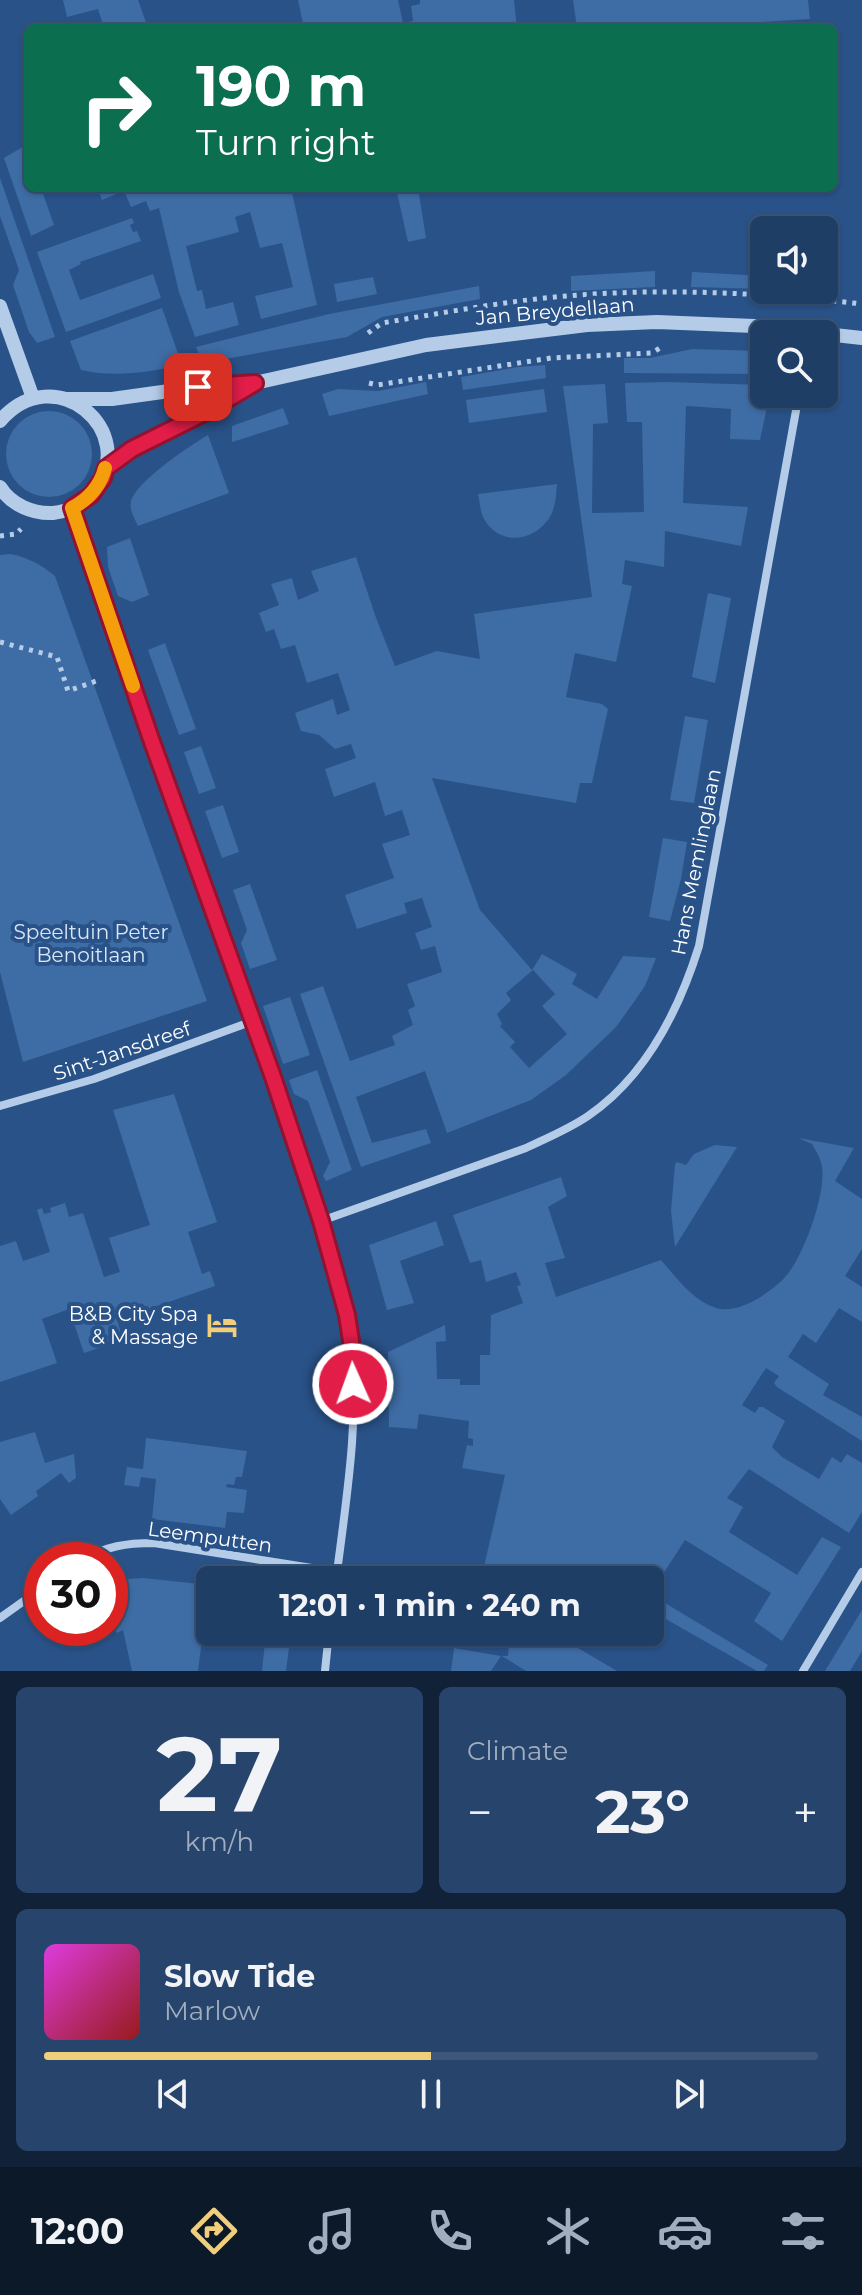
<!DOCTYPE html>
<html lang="en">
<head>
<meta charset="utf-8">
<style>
  body { margin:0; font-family:Montserrat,sans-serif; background:#27456c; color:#f1f3f6; height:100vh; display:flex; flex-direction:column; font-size:30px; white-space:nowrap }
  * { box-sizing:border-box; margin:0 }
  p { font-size:26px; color:#a1aebf }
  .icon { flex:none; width:44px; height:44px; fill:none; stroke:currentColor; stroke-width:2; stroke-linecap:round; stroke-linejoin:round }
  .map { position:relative; height:1671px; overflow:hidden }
  .side { display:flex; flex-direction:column; gap:16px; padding:16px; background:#112238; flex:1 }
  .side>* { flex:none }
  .hud { position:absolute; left:24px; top:24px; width:814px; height:168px; border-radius:12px; box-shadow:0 2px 6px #0004,0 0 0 2px #3c577a; background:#0b6e4f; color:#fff; overflow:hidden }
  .buttons { position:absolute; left:750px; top:216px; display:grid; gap:16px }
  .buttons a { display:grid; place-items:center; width:88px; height:88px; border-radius:12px; background:#1f3e66; box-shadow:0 2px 6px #0004,0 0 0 2px #3c577a; font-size:40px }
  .speed { position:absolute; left:24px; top:1542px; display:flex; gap:16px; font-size:40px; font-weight:700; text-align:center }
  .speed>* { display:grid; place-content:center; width:104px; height:104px; border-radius:50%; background:#1f3e66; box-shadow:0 2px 6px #0004,0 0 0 2px #3c577a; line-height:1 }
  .speed .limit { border:12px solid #d22; background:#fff; color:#111 }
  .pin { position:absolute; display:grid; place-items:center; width:68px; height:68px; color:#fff; margin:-34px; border-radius:16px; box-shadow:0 4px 12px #0006 }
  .me { position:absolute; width:88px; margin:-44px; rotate:358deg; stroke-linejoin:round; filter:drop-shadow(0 0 6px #0008) }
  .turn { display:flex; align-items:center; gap:28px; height:168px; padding:0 40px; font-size:36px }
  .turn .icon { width:104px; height:104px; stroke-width:2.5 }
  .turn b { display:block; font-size:56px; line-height:68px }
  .big { font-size:60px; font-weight:700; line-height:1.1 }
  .side .widget { flex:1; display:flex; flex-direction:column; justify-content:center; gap:12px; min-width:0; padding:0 28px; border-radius:12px; background:#27456c }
  .side .dial { align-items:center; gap:0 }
  .dial b { font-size:104px; line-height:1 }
  .song { display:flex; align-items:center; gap:24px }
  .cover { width:96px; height:96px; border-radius:12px; background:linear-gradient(135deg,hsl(300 70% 55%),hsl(0 70% 35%)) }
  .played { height:8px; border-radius:4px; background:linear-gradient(90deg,#f0ce7c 50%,#3c577a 50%) }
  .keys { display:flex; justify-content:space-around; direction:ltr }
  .heat { display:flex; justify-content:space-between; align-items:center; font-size:44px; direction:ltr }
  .side .tiles { flex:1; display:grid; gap:16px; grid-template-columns:1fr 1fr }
  .widget:last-child { grid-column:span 2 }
  .trip { position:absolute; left:196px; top:1566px; width:468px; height:80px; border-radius:12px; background:#1f3e66; box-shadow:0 2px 6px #0004,0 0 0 2px #3c577a; font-weight:700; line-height:80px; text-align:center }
  .tab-bar { display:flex; height:128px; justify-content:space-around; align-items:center; background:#0c1929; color:#a1aebf }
  .tab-bar .icon { width:56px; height:56px }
  .tab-bar .active { color:#f0ce7c }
  .tab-bar b { font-size:36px; color:#f1f3f6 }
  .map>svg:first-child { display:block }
  .green { fill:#3e6ca4; fill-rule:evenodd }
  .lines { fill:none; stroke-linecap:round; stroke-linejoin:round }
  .path { stroke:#b5cce8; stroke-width:5; stroke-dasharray:4 6; stroke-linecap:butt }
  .minor { stroke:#b5cce8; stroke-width:8 }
  .tertiary { stroke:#b5cce8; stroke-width:14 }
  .route-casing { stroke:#92132f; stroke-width:20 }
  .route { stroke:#e11d48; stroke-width:14 }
  .slow { stroke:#f59e0b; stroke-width:14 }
  .labels { text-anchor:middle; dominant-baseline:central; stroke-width:8; stroke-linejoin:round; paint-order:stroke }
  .street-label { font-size:20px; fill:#fff; stroke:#295288 }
  .park-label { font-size:20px; fill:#d9e6f7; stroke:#295288 }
  .poi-label { font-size:20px; fill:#fff; stroke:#295288; text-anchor:end }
</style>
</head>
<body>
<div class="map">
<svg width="862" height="1671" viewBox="0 0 862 1671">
  <rect width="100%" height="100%" fill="#295288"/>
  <g class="green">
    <path d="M63 0H138L148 28H104L98 9 67 17Z"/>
    <path d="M298 0H398L403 23 413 21 411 6 420 4V0H514L517 28H304Z"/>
    <path d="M573 0H808L810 19 748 23V28H577Z"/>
    <path d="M26 145 28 151V188H41L54 225 31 236 4 158Z"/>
    <path d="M0 178 55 337 37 343 29 332 13 285 19 270 0 216Z"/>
    <path d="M95 188H291L317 305 261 319 255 296 293 287 282 243 260 248 250 212 235 217 239 232 186 246 197 291 202 290 206 309 233 302 239 325 195 337 179 292 159 208 150 211 146 201 131 207 124 191 102 200 98 189Z"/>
    <path d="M396 188H418L426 238 408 242Z"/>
    <path d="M132 218 134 223 130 225 133 232 137 231 141 241 80 262 81 264 69 270 80 300 153 274 161 298 66 332 37 252Z"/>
    <path d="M655 271V287L571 291V276Z"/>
    <path d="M692 272 764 276V289L691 287Z"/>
    <path d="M373 277 377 294 337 302 334 284Z"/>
    <path d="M479 286 480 299 382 317 347 337 203 363 196 347 329 314Z"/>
    <path d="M162 308 182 365C148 372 116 378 81 370L70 341Z"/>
    <path d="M692 349 760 351V374L624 373V358H650Z"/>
    <path d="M545 365 546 378 463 390 461 377 518 367Z"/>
    <path d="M426 382 428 394 329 416 322 394 338 389 378 391Z"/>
    <path d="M667 382 764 385 767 407 760 440 730 439 731 409 686 406 683 503 748 507 741 546 665 531 664 567 625 560 622 584 632 586 616 662 575 653 566 697 602 704 608 709 592 783H580L576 803 432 778 480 910 532 970 542 954 577 974 572 984 597 999 623 956 656 958 645 986 629 1009 616 1027 566 1075 531 1100 447 1133 425 1071 356 1097 372 1143 426 1129 431 1143 361 1167 300 994 323 986 350 1061 395 1045 392 1036 413 1025 408 1010 415 1006 407 984 442 972 435 946 421 950 415 933 432 927 422 898 404 903 407 913 357 929 345 895 394 878 382 844 410 835 402 810 385 816 375 782 334 797 325 769 356 758 351 744 335 749 319 735 301 731 295 713 333 699 337 715 350 710 338 673 307 683 295 645 281 649 274 629 266 632 259 613 279 605 271 584 292 578 298 600 319 591 311 571 356 557 375 615 395 666 437 651 480 659 474 614 592 597 563 386 605 384 608 423 593 424 592 513 644 512 642 422H627L625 383ZM533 970 555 994 542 1006 567 1034 529 1068 510 1047 515 1042 500 1026 502 1024 497 1014 511 1000 506 993Z"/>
    <path d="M544 389 547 412 469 423 466 400Z"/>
    <path d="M283 408 289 424 232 442V426Z"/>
    <circle cx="49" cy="454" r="43"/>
    <path d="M208 435 229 493 138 526C135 519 129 510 131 502 135 482 191 445 208 435Z"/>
    <path d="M557 484C556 494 556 505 551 515 537 541 501 548 484 519 480 512 480 502 478 494Z"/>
    <path d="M130 538 149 595 132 602 118 596 108 567 107 547Z"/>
    <path d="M10 554C28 557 41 565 55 576L207 1001 23 1062 0 972V555Z"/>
    <path d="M708 593 731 598 715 683 692 677Z"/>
    <path d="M165 643 196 729 179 735 148 650Z"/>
    <path d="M685 716 708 720 694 803 670 800Z"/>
    <path d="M201 746 216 788 199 794 184 752Z"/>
    <path d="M223 805 239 852 222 858 205 811Z"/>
    <path d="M663 838 687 842 681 879 670 921 649 917Z"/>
    <path d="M250 884 277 960 250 969 241 943 247 930 233 890Z"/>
    <path d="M290 997 310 1055 283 1064 263 1006Z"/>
    <path d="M317 1070 352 1170 326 1181 323 1176 330 1162 308 1101 294 1094 289 1080Z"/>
    <path d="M174 1094 217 1222 188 1232 202 1274 210 1271 215 1286 131 1315 128 1305 114 1310 123 1340 84 1353 69 1309 42 1319 57 1363 0 1382V1246L16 1241 23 1261 50 1252 37 1210 42 1208 44 1214 51 1212 50 1208 65 1203 69 1217 83 1213 104 1277 120 1272 109 1238 150 1225 113 1110Z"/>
    <path d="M798 1138 854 1148 835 1181 862 1199V1249L845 1276 862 1287V1322L839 1308 816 1343 803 1334 788 1357 829 1384 823 1395 862 1417V1441L777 1387 774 1383 779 1376 766 1368 742 1405 755 1413 759 1407H763L785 1421 772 1447 782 1457 819 1479 832 1457 841 1463 847 1454 862 1463V1512L849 1533 749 1469 727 1498 743 1507 729 1532 797 1575 822 1537 841 1547 782 1641 754 1621 771 1593 685 1540 650 1594 768 1665 764 1671H757L650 1610V1580H470L471 1571H483L505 1475 462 1468 467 1445 473 1446V1439L468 1438 469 1421 419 1414 417 1429 389 1427 388 1352 445 1325 446 1341 436 1342 437 1379H460V1385H480V1355H490L491 1315 523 1303 517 1286 521 1285 516 1272 486 1282 481 1260 470 1263 453 1215 561 1177 567 1196 548 1207 565 1258 545 1263 556 1297 661 1260C677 1278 693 1301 716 1308 738 1315 772 1292 786 1276 804 1255 826 1194 822 1167 821 1159 816 1151 812 1144Z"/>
    <path d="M715 1145 737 1147 675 1247 671 1211 675 1164 677 1162 686 1165 694 1154Z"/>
    <path d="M436 1221 444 1245 400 1261 414 1303 387 1310 369 1245Z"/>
    <path d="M35 1432 45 1463 74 1454 76 1478 69 1483 61 1473 36 1491 38 1496 11 1515 0 1499V1442Z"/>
    <path d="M146 1438 247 1451 242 1477H236L234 1485 227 1484 226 1487 247 1490 244 1513 227 1512 225 1528 152 1519 156 1479 141 1477 139 1487 124 1485 127 1467 143 1469Z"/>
    <path d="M143 1578 210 1585V1606L206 1607 198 1671H132L123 1630 117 1633 110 1621V1585L127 1579Z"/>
    <path d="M862 1610V1651L850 1671H825Z"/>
    <path d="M266 1632H291L286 1671H262Z"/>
    <path d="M484 1632H551L617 1671H526L502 1656H508L509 1643 514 1636Z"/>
    <path d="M454 1648 501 1656 491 1671H451Z"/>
  </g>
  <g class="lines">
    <g class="path">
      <path d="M368 333 382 323C436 314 490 304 545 298 650 287 757 292 862 304"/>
      <path d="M369 383 377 385 551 358 652 353 663 346"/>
      <path d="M0 536 16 534 21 529"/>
      <path d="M0 642 57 657 68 691 99 680"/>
    </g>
    <g class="minor">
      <path d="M72 508C113 630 156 752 200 874 226 947 255 1021 278 1096 303 1176 341 1255 351 1339 360 1419 346 1501 336 1580"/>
      <path d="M0 1106 94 1079 253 1021"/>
      <path d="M321 1221 526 1148C547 1138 569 1129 588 1116 645 1077 679 1010 699 946L799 394"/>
      <path d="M82 1560C108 1546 125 1543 154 1543L337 1572"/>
      <path d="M0 1618 42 1588"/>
      <path d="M325 1671 329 1632"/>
      <path d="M803 1671 862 1572"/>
    </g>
    <g class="tertiary">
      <path d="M0 306 33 398"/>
      <path d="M66 399H112L198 387 255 383 426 345 587 325 657 322 754 326 862 338"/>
      <path d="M0 421C55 357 140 432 95 490 85 503 70 511 53 513 33 514 11 505 0 487"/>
      <path d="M106 468C151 436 203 414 251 386"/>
    </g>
  </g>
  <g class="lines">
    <g class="route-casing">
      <path id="route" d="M198 387 255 383 206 412 132 449 106 468 103 478 91 495 72 508 151 739 273 1077 321 1221 347 1315 351 1341 353 1384"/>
    </g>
    <use href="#route" class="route"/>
    <path class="slow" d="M105 468C100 487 89 499 72 508L133 686"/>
  </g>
  <defs>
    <g id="hotel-bare" transform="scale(2.4)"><path d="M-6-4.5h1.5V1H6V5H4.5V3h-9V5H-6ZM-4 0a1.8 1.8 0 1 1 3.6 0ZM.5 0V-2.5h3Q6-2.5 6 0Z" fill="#f0ce7c" stroke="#295288" stroke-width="2.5" paint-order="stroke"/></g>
  </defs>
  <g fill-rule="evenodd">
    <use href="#hotel-bare" x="222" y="1325"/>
  </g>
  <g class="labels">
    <g class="street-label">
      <text transform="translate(555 311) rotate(-5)">Jan Breydellaan</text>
      <text transform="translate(696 862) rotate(-79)">Hans Memlinglaan</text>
      <text transform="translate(122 1051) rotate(-19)">Sint-Jansdreef</text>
      <text transform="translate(210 1537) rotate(8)">Leemputten</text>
    </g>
    <g class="park-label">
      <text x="91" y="932">Speeltuin Peter<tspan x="91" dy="23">Benoitlaan</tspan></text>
    </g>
    <g class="poi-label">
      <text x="198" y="1314">B&amp;B City Spa<tspan x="198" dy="23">&amp; Massage</tspan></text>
    </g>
  </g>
</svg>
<div class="buttons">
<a><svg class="icon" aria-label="sound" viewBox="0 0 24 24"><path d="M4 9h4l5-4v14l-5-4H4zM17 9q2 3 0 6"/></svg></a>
<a><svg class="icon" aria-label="search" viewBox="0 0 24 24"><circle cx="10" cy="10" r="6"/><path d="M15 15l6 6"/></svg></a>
</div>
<div class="speed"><div class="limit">30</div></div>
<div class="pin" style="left:198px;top:387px;background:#d93025"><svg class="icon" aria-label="arrive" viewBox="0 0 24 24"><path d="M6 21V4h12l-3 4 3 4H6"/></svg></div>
<svg class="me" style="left:353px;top:1384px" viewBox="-20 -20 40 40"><circle r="17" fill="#e11d48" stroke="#fff" stroke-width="3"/><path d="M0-11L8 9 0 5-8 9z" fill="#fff"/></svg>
<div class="trip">12:01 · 1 min · 240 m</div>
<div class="hud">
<div class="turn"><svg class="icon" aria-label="right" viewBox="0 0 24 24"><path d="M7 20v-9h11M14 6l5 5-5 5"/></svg><div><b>190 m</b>Turn right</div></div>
</div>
</div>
<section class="side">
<div class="tiles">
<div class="widget dial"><b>27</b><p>km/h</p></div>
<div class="widget"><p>Climate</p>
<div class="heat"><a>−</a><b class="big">23°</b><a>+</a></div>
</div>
<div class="widget">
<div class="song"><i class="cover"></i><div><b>Slow Tide</b><p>Marlow</p></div></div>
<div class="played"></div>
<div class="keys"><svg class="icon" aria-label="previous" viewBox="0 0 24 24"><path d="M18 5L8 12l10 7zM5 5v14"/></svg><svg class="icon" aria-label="pause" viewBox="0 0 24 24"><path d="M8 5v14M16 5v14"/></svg><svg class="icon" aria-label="next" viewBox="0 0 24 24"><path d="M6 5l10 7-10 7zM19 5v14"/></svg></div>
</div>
</div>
</section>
<nav class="tab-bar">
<b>12:00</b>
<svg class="icon active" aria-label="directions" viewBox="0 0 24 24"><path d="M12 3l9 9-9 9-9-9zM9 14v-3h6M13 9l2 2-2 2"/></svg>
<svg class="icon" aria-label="music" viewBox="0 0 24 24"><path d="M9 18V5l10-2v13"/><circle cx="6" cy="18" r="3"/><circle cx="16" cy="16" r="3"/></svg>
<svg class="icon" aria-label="phone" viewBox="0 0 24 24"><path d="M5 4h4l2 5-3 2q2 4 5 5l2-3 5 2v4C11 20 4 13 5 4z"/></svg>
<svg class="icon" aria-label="climate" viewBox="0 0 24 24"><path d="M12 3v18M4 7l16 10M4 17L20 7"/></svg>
<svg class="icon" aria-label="car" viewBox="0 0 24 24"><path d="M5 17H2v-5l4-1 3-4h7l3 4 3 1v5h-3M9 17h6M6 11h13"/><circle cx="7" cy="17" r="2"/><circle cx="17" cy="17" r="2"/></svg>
<svg class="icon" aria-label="filters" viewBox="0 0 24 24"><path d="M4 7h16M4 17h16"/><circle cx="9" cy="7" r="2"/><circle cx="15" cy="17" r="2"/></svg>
</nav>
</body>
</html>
